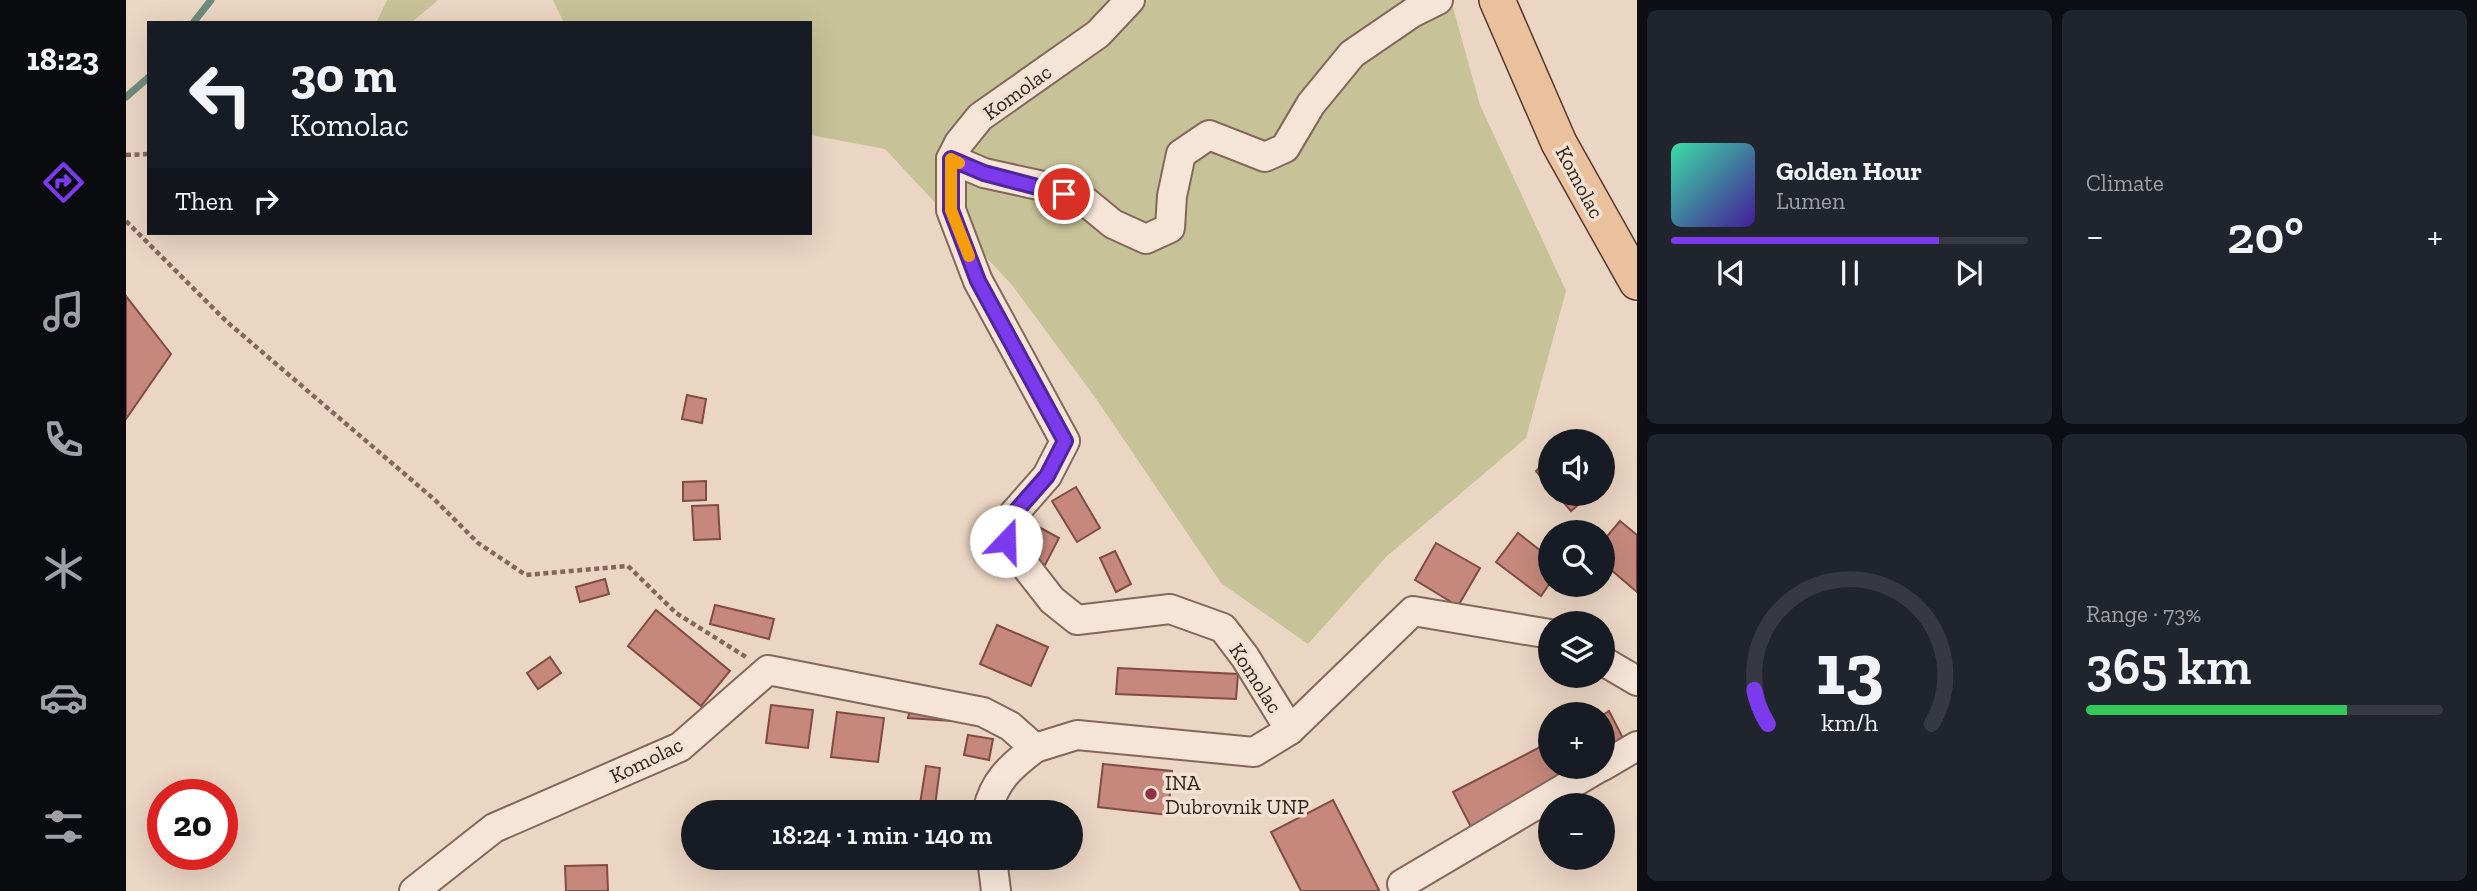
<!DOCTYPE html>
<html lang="en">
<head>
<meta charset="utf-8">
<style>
  body { margin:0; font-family:"Zilla Slab",serif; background:#20242c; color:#f1f3f6; height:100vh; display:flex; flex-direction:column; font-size:26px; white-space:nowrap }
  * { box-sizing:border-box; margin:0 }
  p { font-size:23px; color:#9ea1a6 }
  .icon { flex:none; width:38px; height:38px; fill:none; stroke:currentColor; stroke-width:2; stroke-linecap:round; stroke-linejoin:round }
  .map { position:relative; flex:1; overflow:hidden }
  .drawer { display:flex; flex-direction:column; gap:10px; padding:10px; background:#0d0f14; width:840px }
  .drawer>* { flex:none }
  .guide { position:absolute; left:21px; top:21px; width:665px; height:214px; border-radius:0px; box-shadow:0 7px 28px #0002; background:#171b24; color:#f1f3f6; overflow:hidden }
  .controls { position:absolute; left:1412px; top:429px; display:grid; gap:14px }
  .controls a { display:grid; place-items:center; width:77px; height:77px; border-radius:50%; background:#171b24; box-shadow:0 7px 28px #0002; font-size:35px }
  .speed { position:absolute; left:21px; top:779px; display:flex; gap:14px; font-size:35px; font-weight:700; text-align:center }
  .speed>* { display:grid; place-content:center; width:91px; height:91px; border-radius:50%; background:#171b24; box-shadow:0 7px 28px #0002; line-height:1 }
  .speed .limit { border:10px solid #d22; background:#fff; color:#111 }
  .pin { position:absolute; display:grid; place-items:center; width:60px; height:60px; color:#fff; margin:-30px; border:4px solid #fff; border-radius:50%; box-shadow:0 2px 7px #0007 }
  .me { position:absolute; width:77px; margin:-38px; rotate:21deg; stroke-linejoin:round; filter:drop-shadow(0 0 5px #0008) }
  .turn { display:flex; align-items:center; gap:24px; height:147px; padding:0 28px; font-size:32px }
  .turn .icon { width:91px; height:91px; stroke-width:2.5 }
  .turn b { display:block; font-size:49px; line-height:60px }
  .then { display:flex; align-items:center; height:66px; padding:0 28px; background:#0003; gap:14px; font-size:26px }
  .big { font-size:52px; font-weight:600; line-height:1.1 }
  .drawer .widget { flex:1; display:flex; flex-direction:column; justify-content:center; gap:10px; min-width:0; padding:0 24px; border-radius:10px; background:#20242c }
  .drawer .dial { align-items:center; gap:0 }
  .dial svg { height:182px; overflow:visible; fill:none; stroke:#363941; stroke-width:7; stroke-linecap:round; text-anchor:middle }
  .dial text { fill:#f1f3f6; stroke:none }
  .song { display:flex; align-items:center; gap:21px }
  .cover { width:84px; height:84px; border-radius:10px; background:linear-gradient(135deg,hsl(160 70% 55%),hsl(260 70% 35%)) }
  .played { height:7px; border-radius:4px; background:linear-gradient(90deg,#7c3aed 75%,#363941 75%) }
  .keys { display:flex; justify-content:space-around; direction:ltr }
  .heat { display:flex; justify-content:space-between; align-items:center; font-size:38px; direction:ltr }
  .charge { height:10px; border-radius:5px; background:linear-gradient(90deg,#34c759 73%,#363941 0) }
  .drawer .tiles { flex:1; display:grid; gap:10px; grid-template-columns:repeat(2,1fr) }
  .trip { position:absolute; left:555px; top:800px; width:402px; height:70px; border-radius:35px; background:#171b24; box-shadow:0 7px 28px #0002; font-weight:600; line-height:70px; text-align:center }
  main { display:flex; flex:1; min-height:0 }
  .tabs { display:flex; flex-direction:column; width:126px; justify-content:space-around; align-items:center; background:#090b0e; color:#9ea1a6 }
  .tabs .icon { width:49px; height:49px }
  .tabs .selected { color:#7c3aed }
  .tabs b { font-size:32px; color:#f1f3f6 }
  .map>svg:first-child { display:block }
  .green { fill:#c8c298 }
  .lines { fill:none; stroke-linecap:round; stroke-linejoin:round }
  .stream { stroke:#6d8b7c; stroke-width:7 }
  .building { fill:#c6887c; stroke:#814c43; stroke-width:2 }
  .minor-casing { stroke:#84675b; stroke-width:32 }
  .major-casing { stroke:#52372f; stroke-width:38 }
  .path { stroke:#84675b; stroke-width:4.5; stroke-dasharray:5 3.5; stroke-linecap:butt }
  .minor { stroke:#f6e4d6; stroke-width:28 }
  .major { stroke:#ebc09d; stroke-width:35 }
  .route-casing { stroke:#51269a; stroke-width:18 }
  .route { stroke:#7c3aed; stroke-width:12 }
  .slow { stroke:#f59e0b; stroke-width:12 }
  .poi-dot { fill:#8e3047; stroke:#f3e1d2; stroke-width:2.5 }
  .labels { text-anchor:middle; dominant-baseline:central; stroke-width:7; stroke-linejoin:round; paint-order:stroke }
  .street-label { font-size:21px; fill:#34241e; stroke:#f3e1d2 }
  .poi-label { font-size:21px; fill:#34241e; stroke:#f3e1d2; text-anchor:start }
</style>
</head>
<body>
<main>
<nav class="tabs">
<b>18:23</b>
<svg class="icon selected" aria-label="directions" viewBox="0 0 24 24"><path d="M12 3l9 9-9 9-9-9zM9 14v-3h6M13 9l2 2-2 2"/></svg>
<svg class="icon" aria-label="music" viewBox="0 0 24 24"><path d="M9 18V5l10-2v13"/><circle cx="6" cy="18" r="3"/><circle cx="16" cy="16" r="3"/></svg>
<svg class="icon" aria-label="phone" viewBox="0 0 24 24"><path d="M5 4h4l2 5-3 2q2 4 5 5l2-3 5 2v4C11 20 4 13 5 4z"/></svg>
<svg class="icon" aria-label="climate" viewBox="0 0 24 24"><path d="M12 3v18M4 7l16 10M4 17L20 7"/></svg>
<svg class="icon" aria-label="car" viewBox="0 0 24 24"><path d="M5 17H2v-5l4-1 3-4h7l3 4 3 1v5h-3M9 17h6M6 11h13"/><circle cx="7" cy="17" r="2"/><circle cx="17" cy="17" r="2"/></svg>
<svg class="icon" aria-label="filters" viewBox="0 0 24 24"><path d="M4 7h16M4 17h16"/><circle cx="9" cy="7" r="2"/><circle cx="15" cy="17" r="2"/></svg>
</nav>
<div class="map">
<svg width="1511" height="891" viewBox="0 0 1511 891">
  <rect width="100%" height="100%" fill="#ebd5c3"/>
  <g class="green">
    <path d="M261 0H312L285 23H250Z"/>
    <path d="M427 0H1325L1354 105 1440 291 1400 438 1261 556 1182 644 1095 583 971 400 886 285 759 149 684 135V23H438Z"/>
  </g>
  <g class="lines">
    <g class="stream">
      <path d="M67 23 85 0"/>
      <path d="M0 97 23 77"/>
    </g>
  </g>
  <g class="building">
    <path d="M0 296 45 354 0 419Z"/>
    <path d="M561 395 580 399 576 423 556 419Z"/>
    <path d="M1424 457V488L1410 471Z"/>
    <path d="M580 481V500L557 501V482Z"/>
    <path d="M950 487 974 528 951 542 926 501Z"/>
    <path d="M1430 494H1465L1445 511Z"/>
    <path d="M592 505 594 539 568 540 566 506Z"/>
    <path d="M1494 521 1511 535V592L1477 563V541Z"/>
    <path d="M909 525 933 538 919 565 895 552Z"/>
    <path d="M1392 533 1424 558V583L1415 596 1370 562Z"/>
    <path d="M1310 543 1354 568 1332 606 1289 580Z"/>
    <path d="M989 551 1005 584 990 592 974 558Z"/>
    <path d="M479 579 483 594 454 602 450 587Z"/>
    <path d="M589 605 648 619 643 639 584 624Z"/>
    <path d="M530 610 604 671 575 706 502 646Z"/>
    <path d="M871 625 922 647 905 686 854 664Z"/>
    <path d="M424 657 435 673 412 689 401 673Z"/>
    <path d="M992 668 1112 674 1110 699 990 694Z"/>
    <path d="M645 705 687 710 682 748 640 743Z"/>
    <path d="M1483 711 1501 746 1477 759V715Z"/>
    <path d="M711 712 758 718 752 762 705 757Z"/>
    <path d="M783 713 827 717 826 721 782 718Z"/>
    <path d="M842 735 867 739 863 760 838 755Z"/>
    <path d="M1424 742V766H1462L1345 827 1327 792Z"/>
    <path d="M977 764 1046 771 1042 815 972 807Z"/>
    <path d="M800 766 814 768 809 806 794 804Z"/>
    <path d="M1207 800 1253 890 1250 891H1175L1145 832Z"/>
    <path d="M832 805 856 808 855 812H831Z"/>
    <path d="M481 865 482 891H440L439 866Z"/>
  </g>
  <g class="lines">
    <g class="minor-casing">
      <g id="minor">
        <path d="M1004 0 972 34 854 117 833 143 825 159V210L852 281 939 441 921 476 884 518 880 541 926 600 951 620 1044 609 1097 628 1119 657 1164 730"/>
        <path d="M825 159 858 173 917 186 959 201 987 224 1020 239 1044 228 1046 196 1055 154 1083 135 1139 157 1159 148 1185 104 1226 54 1286 13 1312 0"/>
        <path d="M1477 661 1511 681"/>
        <path d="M1477 766 1511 746"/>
        <path d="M861 812C868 781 884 767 909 748"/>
        <path d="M866 858 870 891"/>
        <path d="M1276 884 1476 766"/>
        <path d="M288 891 368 828 554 747 642 670 857 712 884 726 909 748 951 735 1128 752 1164 730 1287 611 1424 634"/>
      </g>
    </g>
    <g class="major-casing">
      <path id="major" d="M1371 0 1433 143 1511 282"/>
    </g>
    <g class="path">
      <path d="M0 155 23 154"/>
      <path d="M0 221 100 321 309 500 352 543 400 575 502 566 550 613 620 657"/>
    </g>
    <use href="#minor" class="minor"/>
    <use href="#major" class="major"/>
  </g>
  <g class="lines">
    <g class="route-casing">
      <path id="route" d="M880 541 884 518 921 476 939 441 852 281 825 210V159L858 173 938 194"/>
    </g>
    <use href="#route" class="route"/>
    <path class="slow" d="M833 163 825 159V210L843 256"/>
  </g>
  <circle class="poi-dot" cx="1025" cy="794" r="7"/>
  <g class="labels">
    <g class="street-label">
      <text transform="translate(891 92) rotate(-36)">Komolac</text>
      <text transform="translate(1454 182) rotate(62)">Komolac</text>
      <text transform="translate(1130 678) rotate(57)">Komolac</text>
      <text transform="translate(520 760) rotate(-26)">Komolac</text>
    </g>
    <g class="poi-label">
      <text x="1039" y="782">INA<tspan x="1039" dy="24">Dubrovnik UNP</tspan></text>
    </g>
  </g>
</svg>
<div class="controls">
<a><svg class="icon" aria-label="sound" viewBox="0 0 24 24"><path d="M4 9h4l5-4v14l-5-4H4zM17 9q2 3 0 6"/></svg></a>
<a><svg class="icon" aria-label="search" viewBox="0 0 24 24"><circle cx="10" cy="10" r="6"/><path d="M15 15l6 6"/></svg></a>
<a><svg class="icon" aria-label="layers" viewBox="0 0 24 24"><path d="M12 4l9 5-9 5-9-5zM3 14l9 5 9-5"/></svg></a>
<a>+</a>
<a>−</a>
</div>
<div class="speed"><div class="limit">20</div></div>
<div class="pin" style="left:938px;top:194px;background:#d93025"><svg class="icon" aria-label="arrive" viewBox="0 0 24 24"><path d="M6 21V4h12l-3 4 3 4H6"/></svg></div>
<svg class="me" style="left:880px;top:541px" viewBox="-20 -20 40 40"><circle r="19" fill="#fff"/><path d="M0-13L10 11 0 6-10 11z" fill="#7c3aed"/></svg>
<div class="trip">18:24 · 1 min · 140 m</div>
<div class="guide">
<div class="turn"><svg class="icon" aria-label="left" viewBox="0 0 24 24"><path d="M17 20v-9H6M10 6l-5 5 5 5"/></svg><div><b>30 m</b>Komolac</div></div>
<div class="then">Then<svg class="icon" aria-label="right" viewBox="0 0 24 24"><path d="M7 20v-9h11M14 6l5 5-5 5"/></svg></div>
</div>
</div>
<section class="drawer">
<div class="tiles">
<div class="widget">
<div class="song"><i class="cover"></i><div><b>Golden Hour</b><p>Lumen</p></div></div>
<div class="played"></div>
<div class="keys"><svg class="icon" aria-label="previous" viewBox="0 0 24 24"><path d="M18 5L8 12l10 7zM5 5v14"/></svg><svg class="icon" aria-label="pause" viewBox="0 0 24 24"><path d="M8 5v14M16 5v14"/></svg><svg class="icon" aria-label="next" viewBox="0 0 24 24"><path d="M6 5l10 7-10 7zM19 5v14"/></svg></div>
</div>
<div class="widget"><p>Climate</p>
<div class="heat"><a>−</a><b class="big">20°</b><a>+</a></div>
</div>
<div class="widget dial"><svg viewBox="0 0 100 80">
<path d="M14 69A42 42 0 1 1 86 69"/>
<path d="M14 69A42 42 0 0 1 8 54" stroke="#7c3aed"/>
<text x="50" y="56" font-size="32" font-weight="700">13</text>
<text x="50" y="72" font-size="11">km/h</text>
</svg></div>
<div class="widget"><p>Range · 73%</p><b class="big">365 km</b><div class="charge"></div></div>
</div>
</section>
</main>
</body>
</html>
